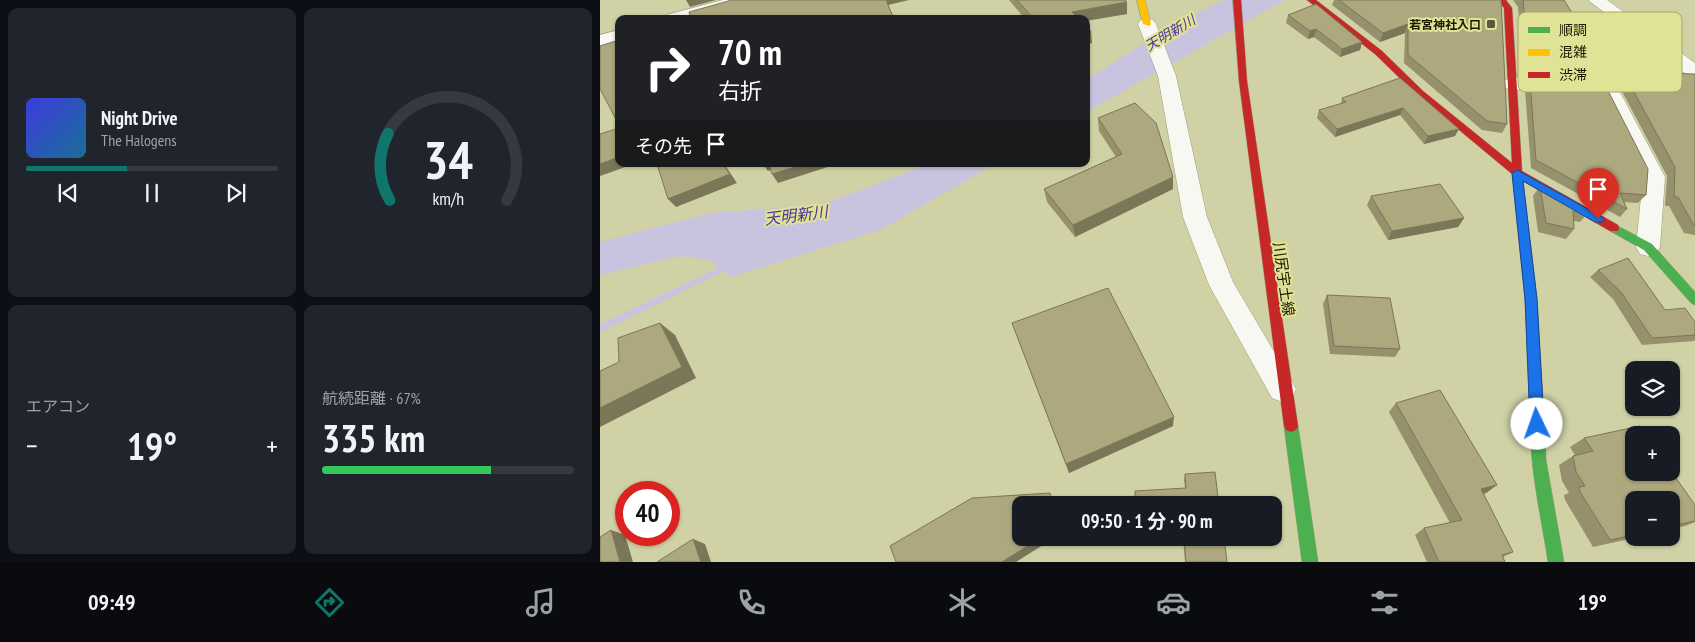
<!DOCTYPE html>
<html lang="ja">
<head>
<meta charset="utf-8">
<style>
  body { margin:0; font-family:"PT Sans Narrow","Noto Sans JP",sans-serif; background:#20242c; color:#f1f3f6; height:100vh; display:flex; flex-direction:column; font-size:19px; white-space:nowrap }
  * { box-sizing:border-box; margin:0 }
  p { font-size:16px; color:#9ea1a6 }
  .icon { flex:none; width:28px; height:28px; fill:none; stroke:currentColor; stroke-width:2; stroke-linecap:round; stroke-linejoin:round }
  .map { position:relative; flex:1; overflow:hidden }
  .side { display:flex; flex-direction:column; gap:8px; padding:8px; background:#0d0f14; width:600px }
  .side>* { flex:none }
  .top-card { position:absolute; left:15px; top:15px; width:475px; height:152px; border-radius:10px; box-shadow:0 1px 4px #0004; background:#202124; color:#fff; overflow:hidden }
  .fabs { position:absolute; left:1025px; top:361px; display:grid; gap:10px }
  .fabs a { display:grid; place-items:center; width:55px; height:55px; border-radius:10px; background:#171b24; box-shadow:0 1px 4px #0004; font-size:25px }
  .speed { position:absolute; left:15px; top:481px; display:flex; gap:10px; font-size:25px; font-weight:700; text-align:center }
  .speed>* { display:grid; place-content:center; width:65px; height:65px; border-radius:50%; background:#171b24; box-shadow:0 1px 4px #0004; line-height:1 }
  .speed .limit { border:8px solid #d22; background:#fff; color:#111 }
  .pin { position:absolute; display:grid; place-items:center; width:42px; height:42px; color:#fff; margin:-51px -21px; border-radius:50% 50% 50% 0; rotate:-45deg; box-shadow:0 0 5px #0007 }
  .pin .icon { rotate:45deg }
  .me { position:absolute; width:55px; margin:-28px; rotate:357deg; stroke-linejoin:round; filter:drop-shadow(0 0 4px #0008) }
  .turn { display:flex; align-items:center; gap:18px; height:105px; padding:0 20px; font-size:22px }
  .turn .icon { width:65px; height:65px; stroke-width:2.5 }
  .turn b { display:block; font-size:35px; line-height:42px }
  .then { display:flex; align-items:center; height:48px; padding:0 20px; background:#0003; gap:10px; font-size:19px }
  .big { font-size:38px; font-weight:700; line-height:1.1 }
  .side .card { flex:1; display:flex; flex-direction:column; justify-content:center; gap:8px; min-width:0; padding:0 18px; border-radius:10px; background:#20242c }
  .side .dial { align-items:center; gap:0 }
  .dial svg { height:130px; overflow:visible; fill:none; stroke:#363941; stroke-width:7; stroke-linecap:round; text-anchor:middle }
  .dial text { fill:#f1f3f6; stroke:none }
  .song { display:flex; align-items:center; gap:15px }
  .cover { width:60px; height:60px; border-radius:8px; background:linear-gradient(135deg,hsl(240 70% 55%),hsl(200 70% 35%)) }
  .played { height:5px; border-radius:2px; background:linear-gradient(90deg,#0f766e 40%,#363941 40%) }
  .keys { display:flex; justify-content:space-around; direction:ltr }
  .heat { display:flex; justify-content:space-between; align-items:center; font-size:28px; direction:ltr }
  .charge { height:8px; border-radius:4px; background:linear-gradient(90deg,#34c759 67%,#363941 0) }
  .side .tiles { flex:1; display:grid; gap:8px; grid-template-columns:repeat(2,1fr) }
  .trip { position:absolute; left:412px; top:496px; width:270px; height:50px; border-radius:10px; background:#171b24; box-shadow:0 1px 4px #0004; font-weight:700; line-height:50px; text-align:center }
  .menu { display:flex; height:80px; justify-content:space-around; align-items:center; background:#090b0e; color:#9ea1a6 }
  .menu .icon { width:35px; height:35px }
  .menu .current { color:#0f766e }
  .menu b { font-size:22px; color:#f1f3f6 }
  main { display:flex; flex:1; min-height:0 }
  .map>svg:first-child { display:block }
  .water { fill:#c8c3de }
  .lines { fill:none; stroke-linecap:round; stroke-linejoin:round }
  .stream { fill:#c8c3de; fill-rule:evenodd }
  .street-casing { stroke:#9b9c79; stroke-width:1 }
  .fast-casing { stroke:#9b9c79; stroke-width:1 }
  .slow-casing { stroke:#9b9c79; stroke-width:1 }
  .jam-casing { stroke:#9b9c79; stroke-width:1 }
  .street { fill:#f8f8f2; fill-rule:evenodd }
  .fast { fill:#4caf50; fill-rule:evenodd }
  .slow { fill:#ffc107; fill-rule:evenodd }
  .jam { fill:#c62828; fill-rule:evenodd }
  .wall { fill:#96906c }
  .shaded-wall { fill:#7a7658 }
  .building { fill:#aea87e; stroke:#7a7658 }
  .route { fill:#1a73e8; stroke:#114b97 }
  .poi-dot { fill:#5a5a3a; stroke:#e0e395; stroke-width:2 }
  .labels { text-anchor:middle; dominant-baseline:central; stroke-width:4; stroke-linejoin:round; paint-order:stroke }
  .far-poi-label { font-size:12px; font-weight:bold; fill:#1a1900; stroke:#e0e395; text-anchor:end }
  .far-water-label { font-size:14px; font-style:italic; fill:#4f339d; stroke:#e0e395 }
  .street-label { font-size:15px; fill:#1a1900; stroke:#e0e395 }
  .water-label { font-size:16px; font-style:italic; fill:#4f339d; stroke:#e0e395 }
  .key { fill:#e0e395; stroke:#a5a668; stroke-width:1 }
  .key-label { font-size:14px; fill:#1a1900 }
</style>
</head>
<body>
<main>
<section class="side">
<div class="tiles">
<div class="card">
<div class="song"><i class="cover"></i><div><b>Night Drive</b><p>The Halogens</p></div></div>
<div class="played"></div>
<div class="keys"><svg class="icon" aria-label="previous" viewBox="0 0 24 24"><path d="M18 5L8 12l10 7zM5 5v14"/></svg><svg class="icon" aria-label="pause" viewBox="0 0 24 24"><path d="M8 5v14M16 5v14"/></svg><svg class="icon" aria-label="next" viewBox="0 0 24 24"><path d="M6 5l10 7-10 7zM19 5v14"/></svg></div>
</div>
<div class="card dial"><svg viewBox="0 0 100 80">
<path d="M14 69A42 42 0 1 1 86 69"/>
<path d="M14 69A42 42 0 0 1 13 28" stroke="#0f766e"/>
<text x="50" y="56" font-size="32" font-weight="700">34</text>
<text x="50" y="72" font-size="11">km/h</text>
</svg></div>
<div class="card"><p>エアコン</p>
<div class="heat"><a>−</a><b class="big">19°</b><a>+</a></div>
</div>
<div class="card"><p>航続距離 · 67%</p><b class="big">335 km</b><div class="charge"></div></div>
</div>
</section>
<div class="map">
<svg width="1095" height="562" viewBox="0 0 1095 562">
  <rect width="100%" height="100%" fill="#d0d2a6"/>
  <g class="water">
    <path d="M624 0H685L486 112V80L571 26Z"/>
    <path d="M328 164H395L280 230 131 277 109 260 81 256 0 275V242L111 213 218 205 259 191Z"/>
  </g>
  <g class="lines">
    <path class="stream" d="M130 262 133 263 134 265 133 267 0 332V324Z"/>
    <g class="street-casing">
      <g id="street">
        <path d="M123 0H150L148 4 92 19H64L66 15Z"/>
        <path d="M988 0H1007L1095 63V75L1086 74 1082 71 1013 79 1065 177 1060 247 1056 254 1048 256 1040 254 1036 247 1043 177 995 81 912 90 905 88 902 84 905 80 912 78 1069 61Z"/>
        <path d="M547 19 553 20 556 24 576 76 607 217 633 282 696 389 692 398 682 402 672 398 609 285 583 217 558 76 538 24 541 20Z"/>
        <path d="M19 30V41L0 46V35Z"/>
      </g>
    </g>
    <g class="fast-casing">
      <g id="fast">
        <path d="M1014 224 1052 244 1095 292V305L1091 303 1044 250 1010 231 1009 228 1010 225Z"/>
        <path d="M691 420 696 422 698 426 718 562H702L684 426 686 422Z"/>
        <path d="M938 427 943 429 945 433 946 460 964 562H948C945 537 925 447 933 429Z"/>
      </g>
    </g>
    <g class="slow-casing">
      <path id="slow" d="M537 0H545L551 24 550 26 543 24Z"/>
    </g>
    <g class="jam-casing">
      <g id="jam">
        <path d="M633 0H641L647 81 698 426 696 430 691 432 686 430 684 426 639 81Z"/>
        <path d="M707 0H716L782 51 823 91 912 163 904 8 898 0H906L912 8 922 171 1018 225 1019 228 1018 231H1010L923 181 937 299 945 433 943 437 938 439 933 437 931 433 925 299 912 174 817 95 776 55Z"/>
      </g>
    </g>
    <use href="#street" class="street"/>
    <use href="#fast" class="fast"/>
    <use href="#slow" class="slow"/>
    <use href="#jam" class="jam"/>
  </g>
  <g class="wall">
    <path d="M409 0H525L527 2V14L486 19H425Z"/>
    <path d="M734 0H901L907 124 902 133 882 130 804 63 805 33 780 42 732 5Z"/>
    <path d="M913 0H964L989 40 1004 58 998 67 924 75 918 7Z"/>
    <path d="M688 15 762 42 760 50 740 57 714 37 708 39 686 23Z"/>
    <path d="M1023 72 1095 74V235L1084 233 1069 206H1065L1067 176 1017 82Z"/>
    <path d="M800 78 855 136 824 144 800 115 735 137 717 118 719 110 741 104 742 98Z"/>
    <path d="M930 82 1046 195 1038 203 1024 202 1027 209 1020 217 931 168 925 90Z"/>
    <path d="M498 118 573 189 475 237 447 202 444 189 516 157 499 131Z"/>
    <path d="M940 186 988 213 980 222 974 221V229L966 239 938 232 933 196Z"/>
    <path d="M771 196 864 218 858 227 788 240 767 205Z"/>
    <path d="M998 270 1065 310 1095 322V340L1094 341 1042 345 1013 299 990 277Z"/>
    <path d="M727 295 800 349 795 357 730 354 723 304Z"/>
    <path d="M412 323 573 426 469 473Z"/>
    <path d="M796 403 897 485 886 493 883 494 913 552 903 557 905 562H827L815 535 824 528 850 523 789 412Z"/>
    <path d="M984 438 1095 505V522L1085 526 1071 529V500H1034V538L993 547 965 500 964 495 969 493 962 481 959 465 973 456 975 455 970 447Z"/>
    <path d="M585 474 619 505 585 488 584 480Z"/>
    <path d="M537 538H624L627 562H585L583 538 537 541Z"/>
  </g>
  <g class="shaded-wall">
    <path d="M86 0H116L90 7Z"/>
    <path d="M286 0H309L288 5Z"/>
    <path d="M527 2V14L486 21V19H473L472 12Z"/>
    <path d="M808 24 805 33 780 42 783 33Z"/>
    <path d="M716 29 714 37 708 39 710 31Z"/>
    <path d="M491 31 492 43 486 45V33Z"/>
    <path d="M762 42 760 50 740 57 742 49Z"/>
    <path d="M803 108 800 115 735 137 737 129Z"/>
    <path d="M859 129 855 136 824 144 828 136Z"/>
    <path d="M19 157V164H34L0 176V164Z"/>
    <path d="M123 164H124L137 183 76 207 68 199Z"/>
    <path d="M163 164H171L174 169 168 171Z"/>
    <path d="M205 164H237L178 183 172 174Z"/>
    <path d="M573 177V189L475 237 473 225Z"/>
    <path d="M864 218 858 227 788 240 792 231Z"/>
    <path d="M60 323 75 335 96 378 0 427V408Z"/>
    <path d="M574 417 573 426 469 473 466 464Z"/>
    <path d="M897 485 886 493 871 496 881 489Z"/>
    <path d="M11 530 25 535 33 562H20Z"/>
    <path d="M440 538H457L451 540 416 562H402Z"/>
    <path d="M93 539 105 544 111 562H101Z"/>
  </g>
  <g class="building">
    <path d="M132 0H286L294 19H81L90 16 89 12Z"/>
    <path d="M417 0H525L527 2 472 12 479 19H434Z"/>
    <path d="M739 0H901L907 124 887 121 808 55V24L783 33Z"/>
    <path d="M923 0H964L989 40 1004 58 929 66Z"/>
    <path d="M716 4 762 42 742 49 716 29 710 31 688 15Z"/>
    <path d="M486 26 491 31 486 33Z"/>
    <path d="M19 40V125L0 89V46Z"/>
    <path d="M1023 72 1095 74V225L1093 224 1078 197H1074L1075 167Z"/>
    <path d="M1000 75 1048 169 1046 195 1020 193 1027 209 936 160 930 82Z"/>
    <path d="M800 78 859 129 828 136 803 108 737 129 719 110 746 102 742 98Z"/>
    <path d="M535 103 556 123 573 177 473 225 444 189 522 154 498 118Z"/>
    <path d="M19 128V157L0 164V134Z"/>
    <path d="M57 164H123L130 174 68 199Z"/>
    <path d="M169 164H205L172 174Z"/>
    <path d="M840 184 864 218 792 231 771 196Z"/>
    <path d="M940 186 988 213 973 211 974 229 946 223Z"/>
    <path d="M1028 258 1065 310 1085 308 1095 322V335L1052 338 1021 292 998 270Z"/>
    <path d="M508 288 574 417 466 464 412 323Z"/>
    <path d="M727 295 790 298 800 349 734 346Z"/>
    <path d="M60 323 82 367 0 408V371L19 362 18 338Z"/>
    <path d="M840 390 897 485 881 489 913 552 902 555 905 562H839L824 528 862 520 796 403Z"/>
    <path d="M1040 426 1046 435H1034V472H1071V471L1095 505V521L1071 526V500H1034V535L1010 540 980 492 979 487 985 486 976 472 973 456 993 451 984 438Z"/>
    <path d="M615 472 619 505H535V491L586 488 585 474Z"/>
    <path d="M450 493 453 505H421V538H440L402 562H296L290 546 372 498Z"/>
    <path d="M11 530 20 562H0V537Z"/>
    <path d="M584 538H624L627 562H586Z"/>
    <path d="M93 539 101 562H57Z"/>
  </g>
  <path class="route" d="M917 170 1002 217 1004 219 1002 222H995L923 181 937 299 944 424 942 429 937 431 932 429 930 424 925 299 912 173Z"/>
  <rect class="poi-dot" x="886" y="19" width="10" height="10" rx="2.5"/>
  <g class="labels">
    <g class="far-poi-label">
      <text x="881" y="24">若宮神社入口</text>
    </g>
    <g class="far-water-label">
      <text transform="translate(570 33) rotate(-31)">天明新川</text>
    </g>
    <g class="street-label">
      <text transform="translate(684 279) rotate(82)">川尻宇土線</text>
    </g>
    <g class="water-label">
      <text transform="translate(196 215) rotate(-7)">天明新川</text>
    </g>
  </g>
  <rect x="918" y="12" width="164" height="80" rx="8" class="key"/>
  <rect x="928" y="27" width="22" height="6" fill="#4caf50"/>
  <rect x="928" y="49" width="22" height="7" fill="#ffc107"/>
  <rect x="928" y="72" width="22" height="6" fill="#c62828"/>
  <g class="key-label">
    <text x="959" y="35">順調</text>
    <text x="959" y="57">混雑</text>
    <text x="959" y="80">渋滞</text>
  </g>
</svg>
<div class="fabs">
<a><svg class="icon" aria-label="layers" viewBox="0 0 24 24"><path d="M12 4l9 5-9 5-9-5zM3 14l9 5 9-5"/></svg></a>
<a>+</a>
<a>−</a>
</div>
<div class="speed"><div class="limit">40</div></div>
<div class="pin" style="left:998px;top:219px;background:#d93025"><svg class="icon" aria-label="arrive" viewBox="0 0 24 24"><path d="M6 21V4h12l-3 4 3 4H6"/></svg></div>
<svg class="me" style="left:937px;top:424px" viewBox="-20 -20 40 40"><circle r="19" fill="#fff"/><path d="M0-13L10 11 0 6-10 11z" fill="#1a73e8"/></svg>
<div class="trip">09:50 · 1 分 · 90 m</div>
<div class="top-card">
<div class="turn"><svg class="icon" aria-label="right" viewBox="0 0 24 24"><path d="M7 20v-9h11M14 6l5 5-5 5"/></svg><div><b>70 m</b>右折</div></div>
<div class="then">その先<svg class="icon" aria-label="arrive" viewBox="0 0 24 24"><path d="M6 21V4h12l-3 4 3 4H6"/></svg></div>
</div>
</div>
</main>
<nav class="menu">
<b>09:49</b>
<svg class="icon current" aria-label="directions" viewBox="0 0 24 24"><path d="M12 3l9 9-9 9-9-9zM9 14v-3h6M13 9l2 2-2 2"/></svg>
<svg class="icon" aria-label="music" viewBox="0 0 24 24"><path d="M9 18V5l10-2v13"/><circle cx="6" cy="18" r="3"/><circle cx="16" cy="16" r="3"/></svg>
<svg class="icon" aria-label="phone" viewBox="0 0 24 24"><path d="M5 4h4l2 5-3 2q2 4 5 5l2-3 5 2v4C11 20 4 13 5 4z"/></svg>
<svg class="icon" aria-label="climate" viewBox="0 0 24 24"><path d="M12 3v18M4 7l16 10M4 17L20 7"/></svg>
<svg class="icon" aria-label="car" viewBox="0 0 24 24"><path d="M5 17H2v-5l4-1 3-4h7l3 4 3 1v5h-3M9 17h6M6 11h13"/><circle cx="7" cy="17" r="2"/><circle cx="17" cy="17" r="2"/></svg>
<svg class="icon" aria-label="filters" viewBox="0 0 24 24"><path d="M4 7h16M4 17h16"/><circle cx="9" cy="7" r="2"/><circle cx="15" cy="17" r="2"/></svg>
<b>19°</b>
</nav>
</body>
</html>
